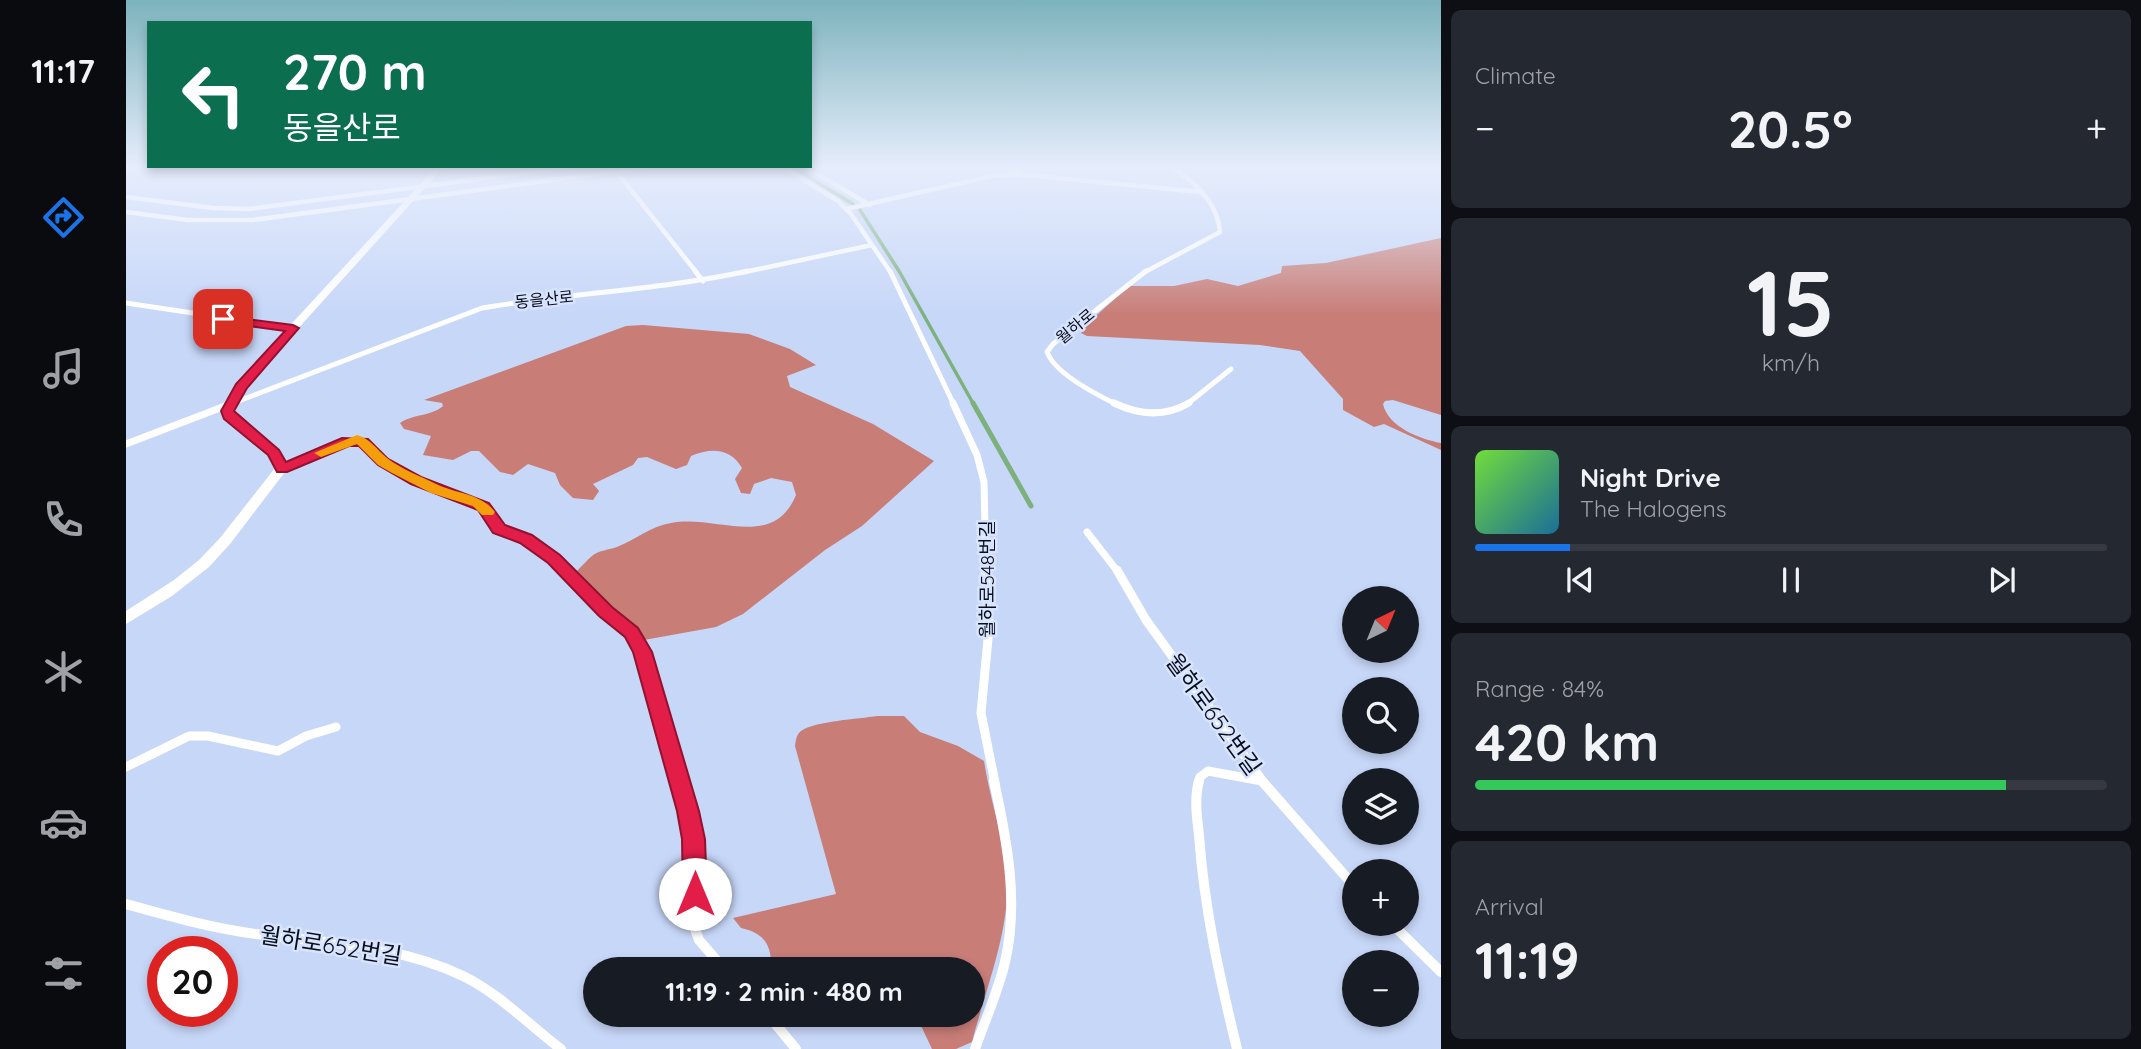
<!DOCTYPE html>
<html lang="en">
<head>
<meta charset="utf-8">
<style>
  body { margin:0; font-family:Quicksand,"Noto Sans KR",sans-serif; background:#242831; color:#f1f3f6; height:100vh; display:flex; flex-direction:column; font-size:26px; white-space:nowrap }
  * { box-sizing:border-box; margin:0 }
  p { font-size:23px; color:#9ea1a6 }
  .icon { flex:none; width:38px; height:38px; fill:none; stroke:currentColor; stroke-width:2; stroke-linecap:round; stroke-linejoin:round }
  .map { position:relative; flex:1; overflow:hidden }
  .sheet { display:flex; flex-direction:column; gap:10px; padding:10px; background:#0d0f14; width:700px }
  .sheet>* { flex:none }
  .guide { position:absolute; left:21px; top:21px; width:665px; height:147px; border-radius:0px; box-shadow:0 4px 10px #0003; background:#0b6e4f; color:#fff; overflow:hidden }
  .needle { width:46px; rotate:43deg }
  .controls { position:absolute; left:1216px; top:586px; display:grid; gap:14px }
  .controls a { display:grid; place-items:center; width:77px; height:77px; border-radius:50%; background:#171b24; box-shadow:0 4px 10px #0003; font-size:35px }
  .speed { position:absolute; left:21px; top:936px; display:flex; gap:14px; font-size:35px; font-weight:700; text-align:center }
  .speed>* { display:grid; place-content:center; width:91px; height:91px; border-radius:50%; background:#171b24; box-shadow:0 4px 10px #0003; line-height:1 }
  .speed .limit { border:10px solid #d22; background:#fff; color:#111 }
  .pin { position:absolute; display:grid; place-items:center; width:60px; height:60px; color:#fff; margin:-30px; border-radius:14px; box-shadow:0 4px 10px #0006 }
  .me { position:absolute; width:77px; margin:-38px; rotate:0deg; stroke-linejoin:round; filter:drop-shadow(0 0 5px #0008) }
  .turn { display:flex; align-items:center; gap:24px; height:147px; padding:0 21px; font-size:32px }
  .turn .icon { width:91px; height:91px; stroke-width:2.5 }
  .turn b { display:block; font-size:49px; line-height:60px }
  .big { font-size:52px; font-weight:700; line-height:1.1 }
  .sheet .widget { flex:1; display:flex; flex-direction:column; justify-content:center; gap:10px; min-width:0; padding:0 24px; border-radius:10px; background:#242831 }
  .sheet .dial { align-items:center; gap:0 }
  .dial b { font-size:91px; line-height:1 }
  .song { display:flex; align-items:center; gap:21px }
  .cover { width:84px; height:84px; border-radius:10px; background:linear-gradient(135deg,hsl(100 70% 55%),hsl(200 70% 35%)) }
  .played { height:7px; border-radius:4px; background:linear-gradient(90deg,#1a73e8 15%,#363941 15%) }
  .keys { display:flex; justify-content:space-around; direction:ltr }
  .heat { display:flex; justify-content:space-between; align-items:center; font-size:38px; direction:ltr }
  .charge { height:10px; border-radius:5px; background:linear-gradient(90deg,#34c759 84%,#363941 0) }
  .trip { position:absolute; left:457px; top:957px; width:402px; height:70px; border-radius:35px; background:#171b24; box-shadow:0 4px 10px #0003; font-weight:700; line-height:70px; text-align:center }
  main { display:flex; flex:1; min-height:0 }
  .tabs { display:flex; flex-direction:column; width:126px; justify-content:space-around; align-items:center; background:#090b0e; color:#9ea1a6 }
  .tabs .icon { width:49px; height:49px }
  .tabs .current { color:#1a73e8 }
  .tabs b { font-size:32px; color:#f1f3f6 }
  .map>svg:first-child { display:block }
  .forest { fill:#c87d77 }
  .lines { fill:none; stroke-linecap:round; stroke-linejoin:round }
  .stream-far1 { stroke:#7cb17d; stroke-width:3.5 }
  .stream { stroke:#7cb17d; stroke-width:5 }
  .lane-far4 { stroke:#fff; stroke-width:4.5 }
  .lane-far3 { stroke:#fff; stroke-width:5 }
  .lane-far2 { stroke:#fff; stroke-width:7 }
  .lane-far1 { stroke:#fff; stroke-width:9 }
  .lane { stroke:#fff; stroke-width:10 }
  .street { fill:#fff; fill-rule:evenodd }
  .route { fill:#e11d48; stroke:#92132f; stroke-width:2 }
  .slow { fill:#f59e0b }
  .labels { text-anchor:middle; dominant-baseline:central; stroke-width:5; stroke-linejoin:round; paint-order:stroke }
  .far-street-label { font-size:16px; fill:#070d1b; stroke:#d8e4fd }
  .street-label { font-size:19px; fill:#070d1b; stroke:#d8e4fd }
  .near-street-label { font-size:23px; fill:#070d1b; stroke:#d8e4fd }
</style>
</head>
<body>
<main>
<nav class="tabs">
<b>11:17</b>
<svg class="icon current" aria-label="directions" viewBox="0 0 24 24"><path d="M12 3l9 9-9 9-9-9zM9 14v-3h6M13 9l2 2-2 2"/></svg>
<svg class="icon" aria-label="music" viewBox="0 0 24 24"><path d="M9 18V5l10-2v13"/><circle cx="6" cy="18" r="3"/><circle cx="16" cy="16" r="3"/></svg>
<svg class="icon" aria-label="phone" viewBox="0 0 24 24"><path d="M5 4h4l2 5-3 2q2 4 5 5l2-3 5 2v4C11 20 4 13 5 4z"/></svg>
<svg class="icon" aria-label="climate" viewBox="0 0 24 24"><path d="M12 3v18M4 7l16 10M4 17L20 7"/></svg>
<svg class="icon" aria-label="car" viewBox="0 0 24 24"><path d="M5 17H2v-5l4-1 3-4h7l3 4 3 1v5h-3M9 17h6M6 11h13"/><circle cx="7" cy="17" r="2"/><circle cx="17" cy="17" r="2"/></svg>
<svg class="icon" aria-label="filters" viewBox="0 0 24 24"><path d="M4 7h16M4 17h16"/><circle cx="9" cy="7" r="2"/><circle cx="15" cy="17" r="2"/></svg>
</nav>
<div class="map">
<svg width="1315" height="1049" viewBox="0 0 1315 1049">
  <rect width="100%" height="100%" fill="#c7d7f8"/>
  <g class="forest">
    <path d="M1315 238V415L1267 400 1259 401 1257 404C1262 427 1294 439 1315 443V450L1258 424 1248 427 1217 410V399L1174 351 1134 345 961 336 955 333 962 323 1003 286H1048L1081 279 1112 286 1155 273 1156 266 1200 263Z"/>
    <path d="M517 325 623 334 664 349 690 365 661 376 664 387 747 424 808 461 736 526 699 550 617 614 590 627 518 640 451 571C456 566 461 560 466 556 473 550 483 550 491 547 511 539 523 527 545 523 590 514 647 551 670 495L666 482 645 478 628 484 624 494 615 493 609 479 616 468C604 447 584 448 565 456L561 465 550 469 521 457 512 458 507 465 467 484 473 491 467 500 447 498 434 485 429 473 402 464 387 475 374 472 353 451H345L327 460 297 455 305 436 278 429 274 423C287 414 306 416 317 406L316 403 298 400 500 326Z"/>
    <path d="M751 716H778L794 732 832 746 858 761C863 793 873 825 879 856 890 918 861 983 846 1042L830 1049H806L790 1015H847V970L645 969C646 946 639 933 615 928L607 918 710 894 669 746C670 740 670 735 675 731 689 721 733 719 751 716Z"/>
  </g>
  <g class="lines">
    <g class="stream-far1">
      <path d="M668 168 727 204"/>
      <path d="M734 210 773 271 848 405"/>
    </g>
    <path class="stream" d="M847 403 905 506"/>
    <g class="lane-far4">
      <path d="M659 168 712 201 725 214 765 273"/>
      <path d="M681 168 744 205"/>
      <path d="M0 171 7 168"/>
      <path d="M490 171 571 273"/>
      <path d="M891 174 1075 192"/>
      <path d="M0 197 87 208 123 209 437 168"/>
      <path d="M720 209 866 176 891 174V168"/>
      <path d="M0 212 62 220H127L516 168"/>
      <path d="M614 273 746 245"/>
      <path d="M1017 273 1094 232C1092 203 1070 183 1047 168"/>
    </g>
    <g class="lane-far3">
      <path d="M569 271 577 281"/>
      <path d="M764 271 828 405"/>
      <path d="M0 303 167 328"/>
      <path d="M102 405 356 308C444 293 534 290 622 271"/>
      <path d="M992 405C971 395 929 374 921 352L927 344 1020 271"/>
      <path d="M1060 405 1105 369"/>
    </g>
    <g class="lane-far2">
      <path d="M827 403 851 455 858 482 860 572"/>
      <path d="M988 403C1013 415 1039 417 1063 403"/>
      <path d="M0 444 107 403"/>
      <path d="M156 468 221 441 237 442 257 462 290 480 352 503 373 529 400 539 441 572"/>
      <path d="M961 532 992 572"/>
    </g>
    <g class="lane-far1">
      <path d="M439 570 480 611 506 632 516 652 553 783"/>
      <path d="M859 570 863 628 855 713 869 783"/>
      <path d="M991 570 1020 620 1138 783"/>
      <path d="M0 767 63 736H82L152 751 180 736 210 727"/>
      <path d="M1072 783 1074 777 1082 771 1136 781"/>
    </g>
    <g class="lane">
      <path d="M553 781 565 825 570 866 569 929 573 940 599 970"/>
      <path d="M1073 781C1068 798 1071 818 1073 835 1078 908 1094 979 1111 1049"/>
      <path d="M1136 781 1228 886"/>
      <path d="M0 904C43 916 85 928 130 934 199 943 272 945 337 976 374 994 403 1025 435 1049"/>
      <path d="M1266 924 1315 972"/>
      <path d="M642 1015 670 1049"/>
      <path d="M849 1049C859 1020 872 992 879 962 893 902 881 841 868 781"/>
    </g>
    <path class="street" d="M309 168H317L131 374 109 404V415L152 450 162 468 104 544 83 567 46 596 0 624V611L48 580 73 560 94 538 149 468 143 455 99 419 97 404 123 370Z"/>
  </g>
  <linearGradient id="sky" x2="0" y2="1"><stop stop-color="#7db3bd"/><stop offset="0.53" stop-color="#e6edfc"/><stop offset="1" stop-color="#e6edfc" stop-opacity="0"/></linearGradient>
  <rect width="1315" height="315" fill="url(#sky)"/>
  <path class="route" d="M97 316 167 325 173 328 121 388 108 411 153 450 160 462 216 438 242 439 262 459 295 477 363 503 379 525 406 535 434 555 486 607 512 628 526 652 573 811 579 839 581 894 577 902 569 905 561 902 557 894 556 839 551 811 507 652 499 637 473 616 422 563 394 543 367 533 352 510 285 484 252 465 233 446H223L161 472H151L142 455 98 419 95 411 110 384 159 331 93 322 91 319Z"/>
  <path class="slow" d="M231 435C245 439 250 449 261 458 275 469 294 476 310 484 330 494 355 493 369 512L367 515H356L347 506 305 493 266 473 252 465 231 444 195 457 188 453Z"/>
  <g class="labels">
    <g class="far-street-label">
      <text transform="translate(418 299) rotate(-6)">동을산로</text>
      <text transform="translate(949 326) rotate(-40)">월하로</text>
    </g>
    <g class="street-label">
      <text transform="translate(861 579) rotate(-90)">월하로548번길</text>
    </g>
    <g class="near-street-label">
      <text transform="translate(1088 714) rotate(54)">월하로652번길</text>
      <text transform="translate(205 945) rotate(9)">월하로652번길</text>
    </g>
  </g>
</svg>
<div class="controls">
<a><svg class="needle" viewBox="-14 -14 28 28"><path d="M0-13l5 13h-10z" fill="#e53935"/><path d="M0 13l5-13h-10z" fill="#9ea1a6"/></svg></a>
<a><svg class="icon" aria-label="search" viewBox="0 0 24 24"><circle cx="10" cy="10" r="6"/><path d="M15 15l6 6"/></svg></a>
<a><svg class="icon" aria-label="layers" viewBox="0 0 24 24"><path d="M12 4l9 5-9 5-9-5zM3 14l9 5 9-5"/></svg></a>
<a>+</a>
<a>−</a>
</div>
<div class="speed"><div class="limit">20</div></div>
<div class="pin" style="left:97px;top:319px;background:#d93025"><svg class="icon" aria-label="arrive" viewBox="0 0 24 24"><path d="M6 21V4h12l-3 4 3 4H6"/></svg></div>
<svg class="me" style="left:569px;top:894px" viewBox="-20 -20 40 40"><circle r="19" fill="#fff"/><path d="M0-13L10 11 0 6-10 11z" fill="#e11d48"/></svg>
<div class="trip">11:19 · 2 min · 480 m</div>
<div class="guide">
<div class="turn"><svg class="icon" aria-label="left" viewBox="0 0 24 24"><path d="M17 20v-9H6M10 6l-5 5 5 5"/></svg><div><b>270 m</b>동을산로</div></div>
</div>
</div>
<section class="sheet">
<div class="widget"><p>Climate</p>
<div class="heat"><a>−</a><b class="big">20.5°</b><a>+</a></div>
</div>
<div class="widget dial"><b>15</b><p>km/h</p></div>
<div class="widget">
<div class="song"><i class="cover"></i><div><b>Night Drive</b><p>The Halogens</p></div></div>
<div class="played"></div>
<div class="keys"><svg class="icon" aria-label="previous" viewBox="0 0 24 24"><path d="M18 5L8 12l10 7zM5 5v14"/></svg><svg class="icon" aria-label="pause" viewBox="0 0 24 24"><path d="M8 5v14M16 5v14"/></svg><svg class="icon" aria-label="next" viewBox="0 0 24 24"><path d="M6 5l10 7-10 7zM19 5v14"/></svg></div>
</div>
<div class="widget"><p>Range · 84%</p><b class="big">420 km</b><div class="charge"></div></div>
<div class="widget"><p>Arrival</p><b class="big">11:19</b></div>
</section>
</main>
</body>
</html>
